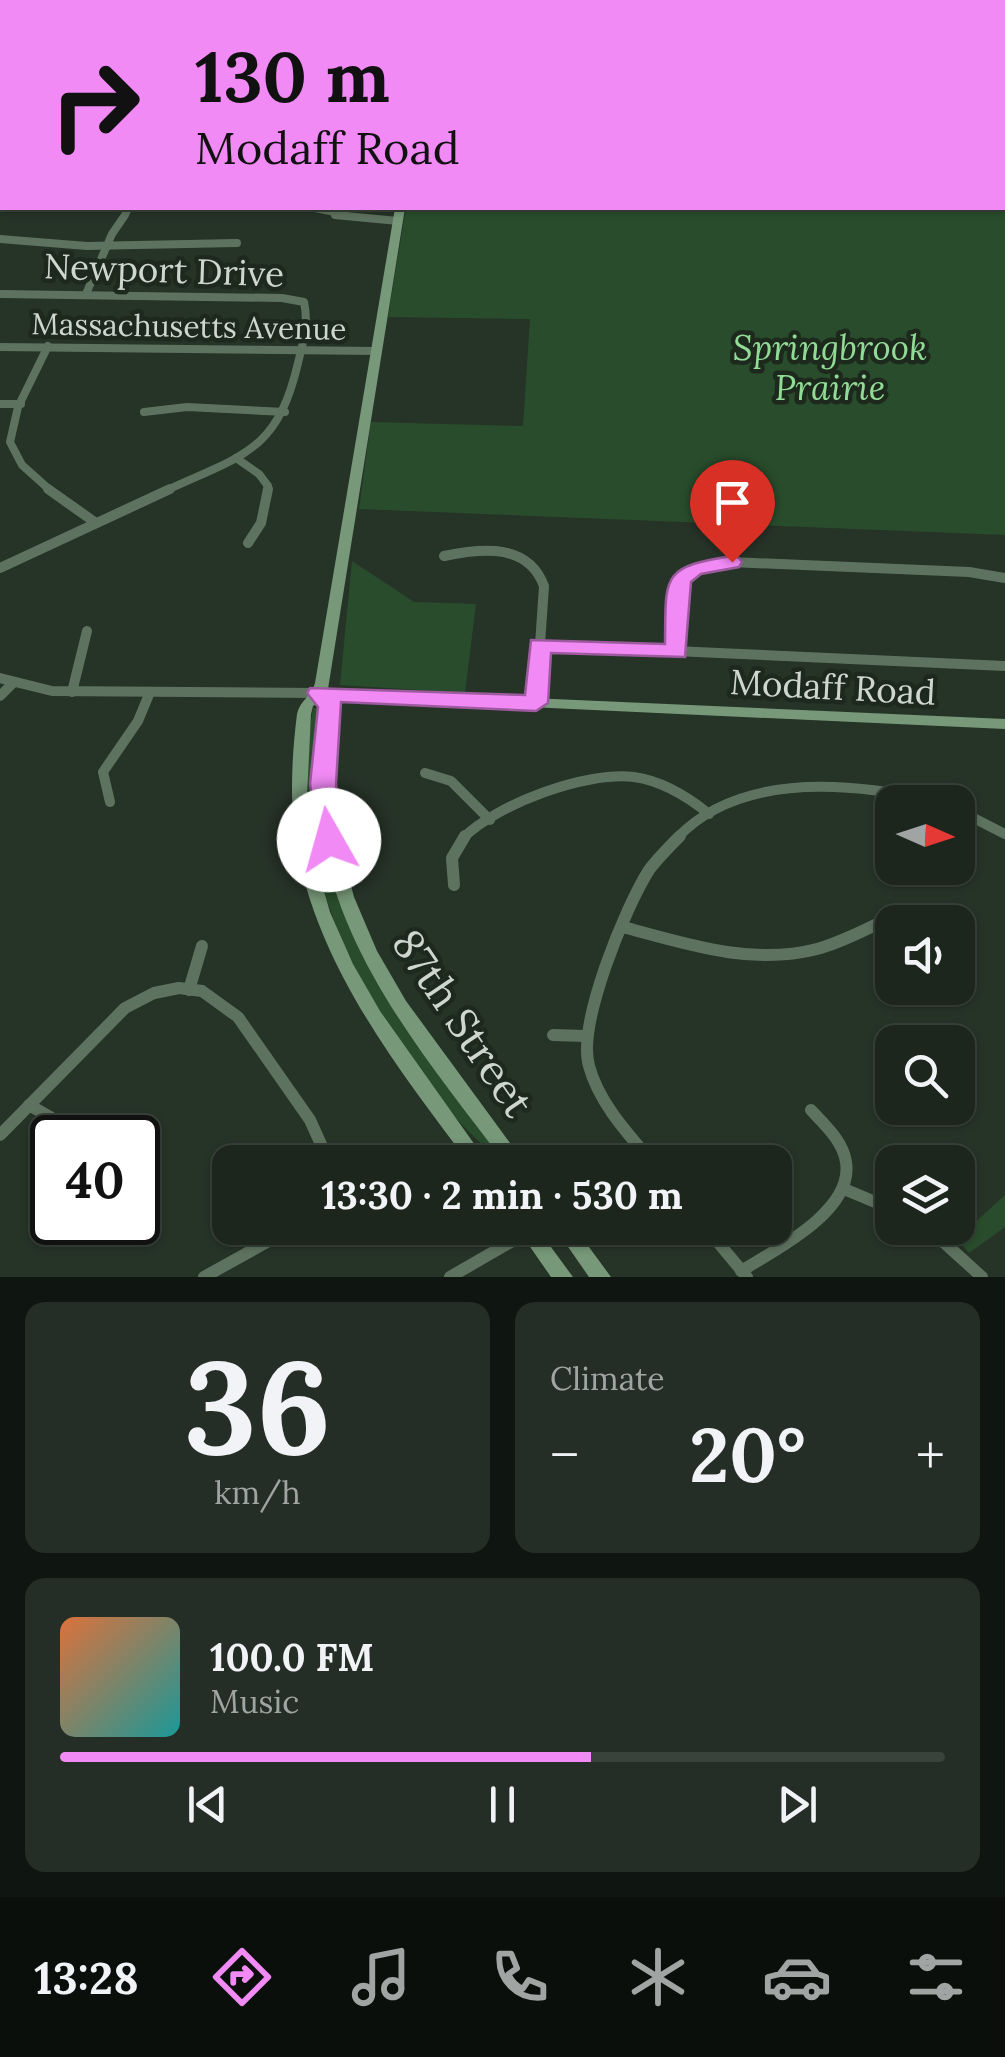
<!DOCTYPE html>
<html lang="en">
<head>
<meta charset="utf-8">
<style>
  body { margin:0; font-family:Lora,serif; background:#252e26; color:#f1f3f6; height:100vh; display:flex; flex-direction:column; font-size:38px; white-space:nowrap }
  * { box-sizing:border-box; margin:0 }
  p { font-size:32px; color:#a0a5a4 }
  .icon { flex:none; width:55px; height:55px; fill:none; stroke:currentColor; stroke-width:2; stroke-linecap:round; stroke-linejoin:round }
  .map { position:relative; height:1277px; overflow:hidden }
  .drawer { display:flex; flex-direction:column; gap:25px; padding:25px; background:#0f1510; flex:1 }
  .drawer>* { flex:none }
  .banner { position:absolute; left:0px; top:0px; width:1005px; height:210px; box-shadow:0 2px 8px #0004,0 0 0 2px #3a433b; background:#f18af4; color:#111; overflow:hidden }
  .needle { width:65px; rotate:93deg }
  .controls { position:absolute; left:875px; top:785px; display:grid; gap:20px }
  .controls a { display:grid; place-items:center; width:100px; height:100px; border-radius:20px; background:#1c261d; box-shadow:0 2px 8px #0004,0 0 0 2px #3a433b; font-size:50px }
  .speed { position:absolute; left:30px; top:1115px; display:flex; gap:20px; font-size:50px; font-weight:700; text-align:center }
  .speed>* { display:grid; place-content:center; width:130px; height:130px; border-radius:50%; background:#1c261d; box-shadow:0 2px 8px #0004,0 0 0 2px #3a433b; line-height:1 }
  .speed .limit { border:5px solid #111; border-radius:15px; background:#fff; color:#111 }
  .pin { position:absolute; display:grid; place-items:center; width:85px; height:85px; color:#fff; margin:-102px -42px; border-radius:50% 50% 50% 0; rotate:-45deg; box-shadow:0 0 10px #0007 }
  .pin .icon { rotate:45deg }
  .me { position:absolute; width:110px; margin:-55px; rotate:353deg; stroke-linejoin:round; filter:drop-shadow(0 0 8px #0008) }
  .turn { display:flex; align-items:center; gap:35px; height:210px; padding:0 30px; font-size:45px }
  .turn .icon { width:130px; height:130px; stroke-width:2.5 }
  .turn b { display:block; font-size:70px; line-height:85px }
  .big { font-size:75px; font-weight:700; line-height:1.1 }
  .drawer .widget { flex:1; display:flex; flex-direction:column; justify-content:center; gap:15px; min-width:0; padding:0 35px; border-radius:20px; background:#252e26 }
  .drawer .dial { align-items:center; gap:0 }
  .dial b { font-size:130px; line-height:1 }
  .song { display:flex; align-items:center; gap:30px }
  .cover { width:120px; height:120px; border-radius:15px; background:linear-gradient(135deg,hsl(20 70% 55%),hsl(180 70% 35%)) }
  .played { height:10px; border-radius:5px; background:linear-gradient(90deg,#f18af4 60%,#3a433b 60%) }
  .keys { display:flex; justify-content:space-around; direction:ltr }
  .heat { display:flex; justify-content:space-between; align-items:center; font-size:55px; direction:ltr }
  .drawer .tiles { flex:1; display:grid; gap:25px; grid-template-columns:1fr 1fr }
  .widget:last-child { grid-column:span 2 }
  .trip { position:absolute; left:212px; top:1145px; width:580px; height:100px; border-radius:20px; background:#1c261d; box-shadow:0 2px 8px #0004,0 0 0 2px #3a433b; font-weight:700; line-height:100px; text-align:center }
  .menu { display:flex; height:160px; justify-content:space-around; align-items:center; background:#0b0f0c; color:#a0a5a4 }
  .menu .icon { width:70px; height:70px }
  .menu .active { color:#f18af4 }
  .menu b { font-size:45px; color:#f1f3f6 }
  .map>svg:first-child { display:block }
  .green { fill:#294d2c }
  .lines { fill:none; stroke-linecap:round; stroke-linejoin:round }
  .street-far3 { stroke:#5e735f; stroke-width:6 }
  .street-far2 { stroke:#5e735f; stroke-width:8 }
  .street-far1 { stroke:#5e735f; stroke-width:10 }
  .street { stroke:#5e735f; stroke-width:12 }
  .secondary { fill:#779879; fill-rule:evenodd }
  .route { fill:#f18af4; stroke:#9d5a9f; stroke-width:2.5 }
  .labels { text-anchor:middle; dominant-baseline:central; stroke-width:9; stroke-linejoin:round; paint-order:stroke }
  .far-street-label { font-size:30px; fill:#ced6ce; stroke:#1d291d }
  .street-label { font-size:35px; fill:#ced6ce; stroke:#1d291d }
  .park-label { font-size:35px; font-style:italic; fill:#92db97; stroke:#1d291d }
  .near-street-label { font-size:42px; fill:#ced6ce; stroke:#1d291d }
</style>
</head>
<body>
<div class="map">
<svg width="1005" height="1277" viewBox="0 0 1005 1277">
  <rect width="100%" height="100%" fill="#263327"/>
  <g class="green">
    <path d="M0 0H432L2 2V25Z"/>
    <path d="M440 0H1005V535L359 509 371 422 523 426 530 319 388 317 406 208H1002V2Z"/>
    <path d="M352 561 414 602 476 604 465 693 340 685Z"/>
    <path d="M313 708H317C291 895 401 1024 505 1162H498C484 1144 465 1130 451 1112 355 991 286 867 313 708Z"/>
    <path d="M1005 1195V1227L969 1253 957 1239Z"/>
  </g>
  <g class="lines">
    <g class="street-far3">
      <path d="M310 208 355 217"/>
      <path d="M124 217 130 208"/>
    </g>
    <g class="street-far2">
      <path d="M335 215 398 221"/>
      <path d="M0 239 87 246 237 243"/>
      <path d="M0 294 282 298 304 302C309 324 303 342 298 363 277 453 242 455 165 491"/>
      <path d="M86 294 112 234 125 215"/>
      <path d="M48 346 18 407 10 442 22 465 51 491"/>
      <path d="M0 347 377 351"/>
      <path d="M0 404H21"/>
      <path d="M144 412 187 407 285 412"/>
      <path d="M236 458 259 474 268 486 267 491"/>
    </g>
    <g class="street-far1">
      <path d="M48 489 96 523"/>
      <path d="M248 543 261 523 268 489"/>
      <path d="M444 556C482 548 528 543 544 586L536 703"/>
      <path d="M0 568 170 489"/>
      <path d="M540 645 1005 666"/>
      <path d="M676 651C675 598 669 571 731 562L969 572 1005 578"/>
      <path d="M0 678 52 691 319 693"/>
      <path d="M72 692 87 631"/>
      <path d="M0 696 13 683"/>
      <path d="M425 773 451 781 490 820"/>
      <path d="M110 802 103 772 138 721 150 692"/>
      <path d="M958 810 1005 834"/>
      <path d="M463 838C497 804 586 771 634 777 663 781 687 796 709 814"/>
      <path d="M677 838C742 770 856 783 938 802"/>
    </g>
    <g class="street">
      <path d="M454 885 452 858 465 836"/>
      <path d="M623 927C686 944 752 966 817 949 843 942 866 929 890 918"/>
      <path d="M189 990 202 946"/>
      <path d="M553 1035 585 1036"/>
      <path d="M29 1105 85 1137"/>
      <path d="M0 1135 125 1008 154 993 179 988 202 991 238 1017 310 1120 329 1162"/>
      <path d="M652 1162C628 1134 599 1103 589 1066 577 1024 625 908 649 870 658 858 669 847 680 836"/>
      <path d="M844 1189 892 1209"/>
      <path d="M706 1228 747 1277"/>
      <path d="M928 1228 982 1277"/>
      <path d="M741 1271C775 1250 854 1211 846 1162 843 1141 825 1125 811 1110"/>
      <path d="M204 1277 292 1228"/>
      <path d="M450 1277 535 1228"/>
    </g>
    <g class="secondary">
      <path d="M432 0H440L439 2H431Z"/>
      <path d="M395 208H405L328 689 1005 719V729L332 698 337 705 332 774 338 837 354 897 377 951 406 1001 524 1162H504C431 1065 342 961 322 836 315 793 319 750 323 706L319 702 313 706 311 714 307 797 314 856 330 912 353 964 380 1011 487 1162H468C399 1070 324 974 299 859 289 812 291 762 297 714 300 700 312 696 315 683Z"/>
      <path d="M517 1228H537L573 1277H551Z"/>
      <path d="M555 1228H575L611 1277H589Z"/>
    </g>
  </g>
  <path class="route" d="M732 556 739 558 742 562 739 567 701 574 691 582 685 657 551 653 548 703 536 711 341 702 336 784 342 840 338 847H320L310 784 318 707 307 693 310 688 525 695 531 640 665 644C666 576 660 567 732 556Z"/>
  <g class="labels">
    <g class="far-street-label">
      <text transform="translate(189 326) rotate(1)">Massachusetts Avenue</text>
    </g>
    <g class="street-label">
      <text transform="translate(164 270) rotate(2)">Newport Drive</text>
      <text transform="translate(833 687) rotate(3)">Modaff Road</text>
    </g>
    <g class="park-label">
      <text x="830" y="347">Springbrook<tspan x="830" dy="40">Prairie</tspan></text>
    </g>
    <g class="near-street-label">
      <text transform="translate(463 1023) rotate(56)">87th Street</text>
    </g>
  </g>
</svg>
<div class="controls">
<a><svg class="needle" viewBox="-14 -14 28 28"><path d="M0-13l5 13h-10z" fill="#e53935"/><path d="M0 13l5-13h-10z" fill="#a0a5a4"/></svg></a>
<a><svg class="icon" aria-label="sound" viewBox="0 0 24 24"><path d="M4 9h4l5-4v14l-5-4H4zM17 9q2 3 0 6"/></svg></a>
<a><svg class="icon" aria-label="search" viewBox="0 0 24 24"><circle cx="10" cy="10" r="6"/><path d="M15 15l6 6"/></svg></a>
<a><svg class="icon" aria-label="layers" viewBox="0 0 24 24"><path d="M12 4l9 5-9 5-9-5zM3 14l9 5 9-5"/></svg></a>
</div>
<div class="speed"><div class="limit">40</div></div>
<div class="pin" style="left:732px;top:562px;background:#d93025"><svg class="icon" aria-label="arrive" viewBox="0 0 24 24"><path d="M6 21V4h12l-3 4 3 4H6"/></svg></div>
<svg class="me" style="left:329px;top:840px" viewBox="-20 -20 40 40"><circle r="19" fill="#fff"/><path d="M0-13L10 11 0 6-10 11z" fill="#f18af4"/></svg>
<div class="trip">13:30 · 2 min · 530 m</div>
<div class="banner">
<div class="turn"><svg class="icon" aria-label="right" viewBox="0 0 24 24"><path d="M7 20v-9h11M14 6l5 5-5 5"/></svg><div><b>130 m</b>Modaff Road</div></div>
</div>
</div>
<section class="drawer">
<div class="tiles">
<div class="widget dial"><b>36</b><p>km/h</p></div>
<div class="widget"><p>Climate</p>
<div class="heat"><a>−</a><b class="big">20°</b><a>+</a></div>
</div>
<div class="widget">
<div class="song"><i class="cover"></i><div><b>100.0 FM</b><p>Music</p></div></div>
<div class="played"></div>
<div class="keys"><svg class="icon" aria-label="previous" viewBox="0 0 24 24"><path d="M18 5L8 12l10 7zM5 5v14"/></svg><svg class="icon" aria-label="pause" viewBox="0 0 24 24"><path d="M8 5v14M16 5v14"/></svg><svg class="icon" aria-label="next" viewBox="0 0 24 24"><path d="M6 5l10 7-10 7zM19 5v14"/></svg></div>
</div>
</div>
</section>
<nav class="menu">
<b>13:28</b>
<svg class="icon active" aria-label="directions" viewBox="0 0 24 24"><path d="M12 3l9 9-9 9-9-9zM9 14v-3h6M13 9l2 2-2 2"/></svg>
<svg class="icon" aria-label="music" viewBox="0 0 24 24"><path d="M9 18V5l10-2v13"/><circle cx="6" cy="18" r="3"/><circle cx="16" cy="16" r="3"/></svg>
<svg class="icon" aria-label="phone" viewBox="0 0 24 24"><path d="M5 4h4l2 5-3 2q2 4 5 5l2-3 5 2v4C11 20 4 13 5 4z"/></svg>
<svg class="icon" aria-label="climate" viewBox="0 0 24 24"><path d="M12 3v18M4 7l16 10M4 17L20 7"/></svg>
<svg class="icon" aria-label="car" viewBox="0 0 24 24"><path d="M5 17H2v-5l4-1 3-4h7l3 4 3 1v5h-3M9 17h6M6 11h13"/><circle cx="7" cy="17" r="2"/><circle cx="17" cy="17" r="2"/></svg>
<svg class="icon" aria-label="filters" viewBox="0 0 24 24"><path d="M4 7h16M4 17h16"/><circle cx="9" cy="7" r="2"/><circle cx="15" cy="17" r="2"/></svg>
</nav>
</body>
</html>
